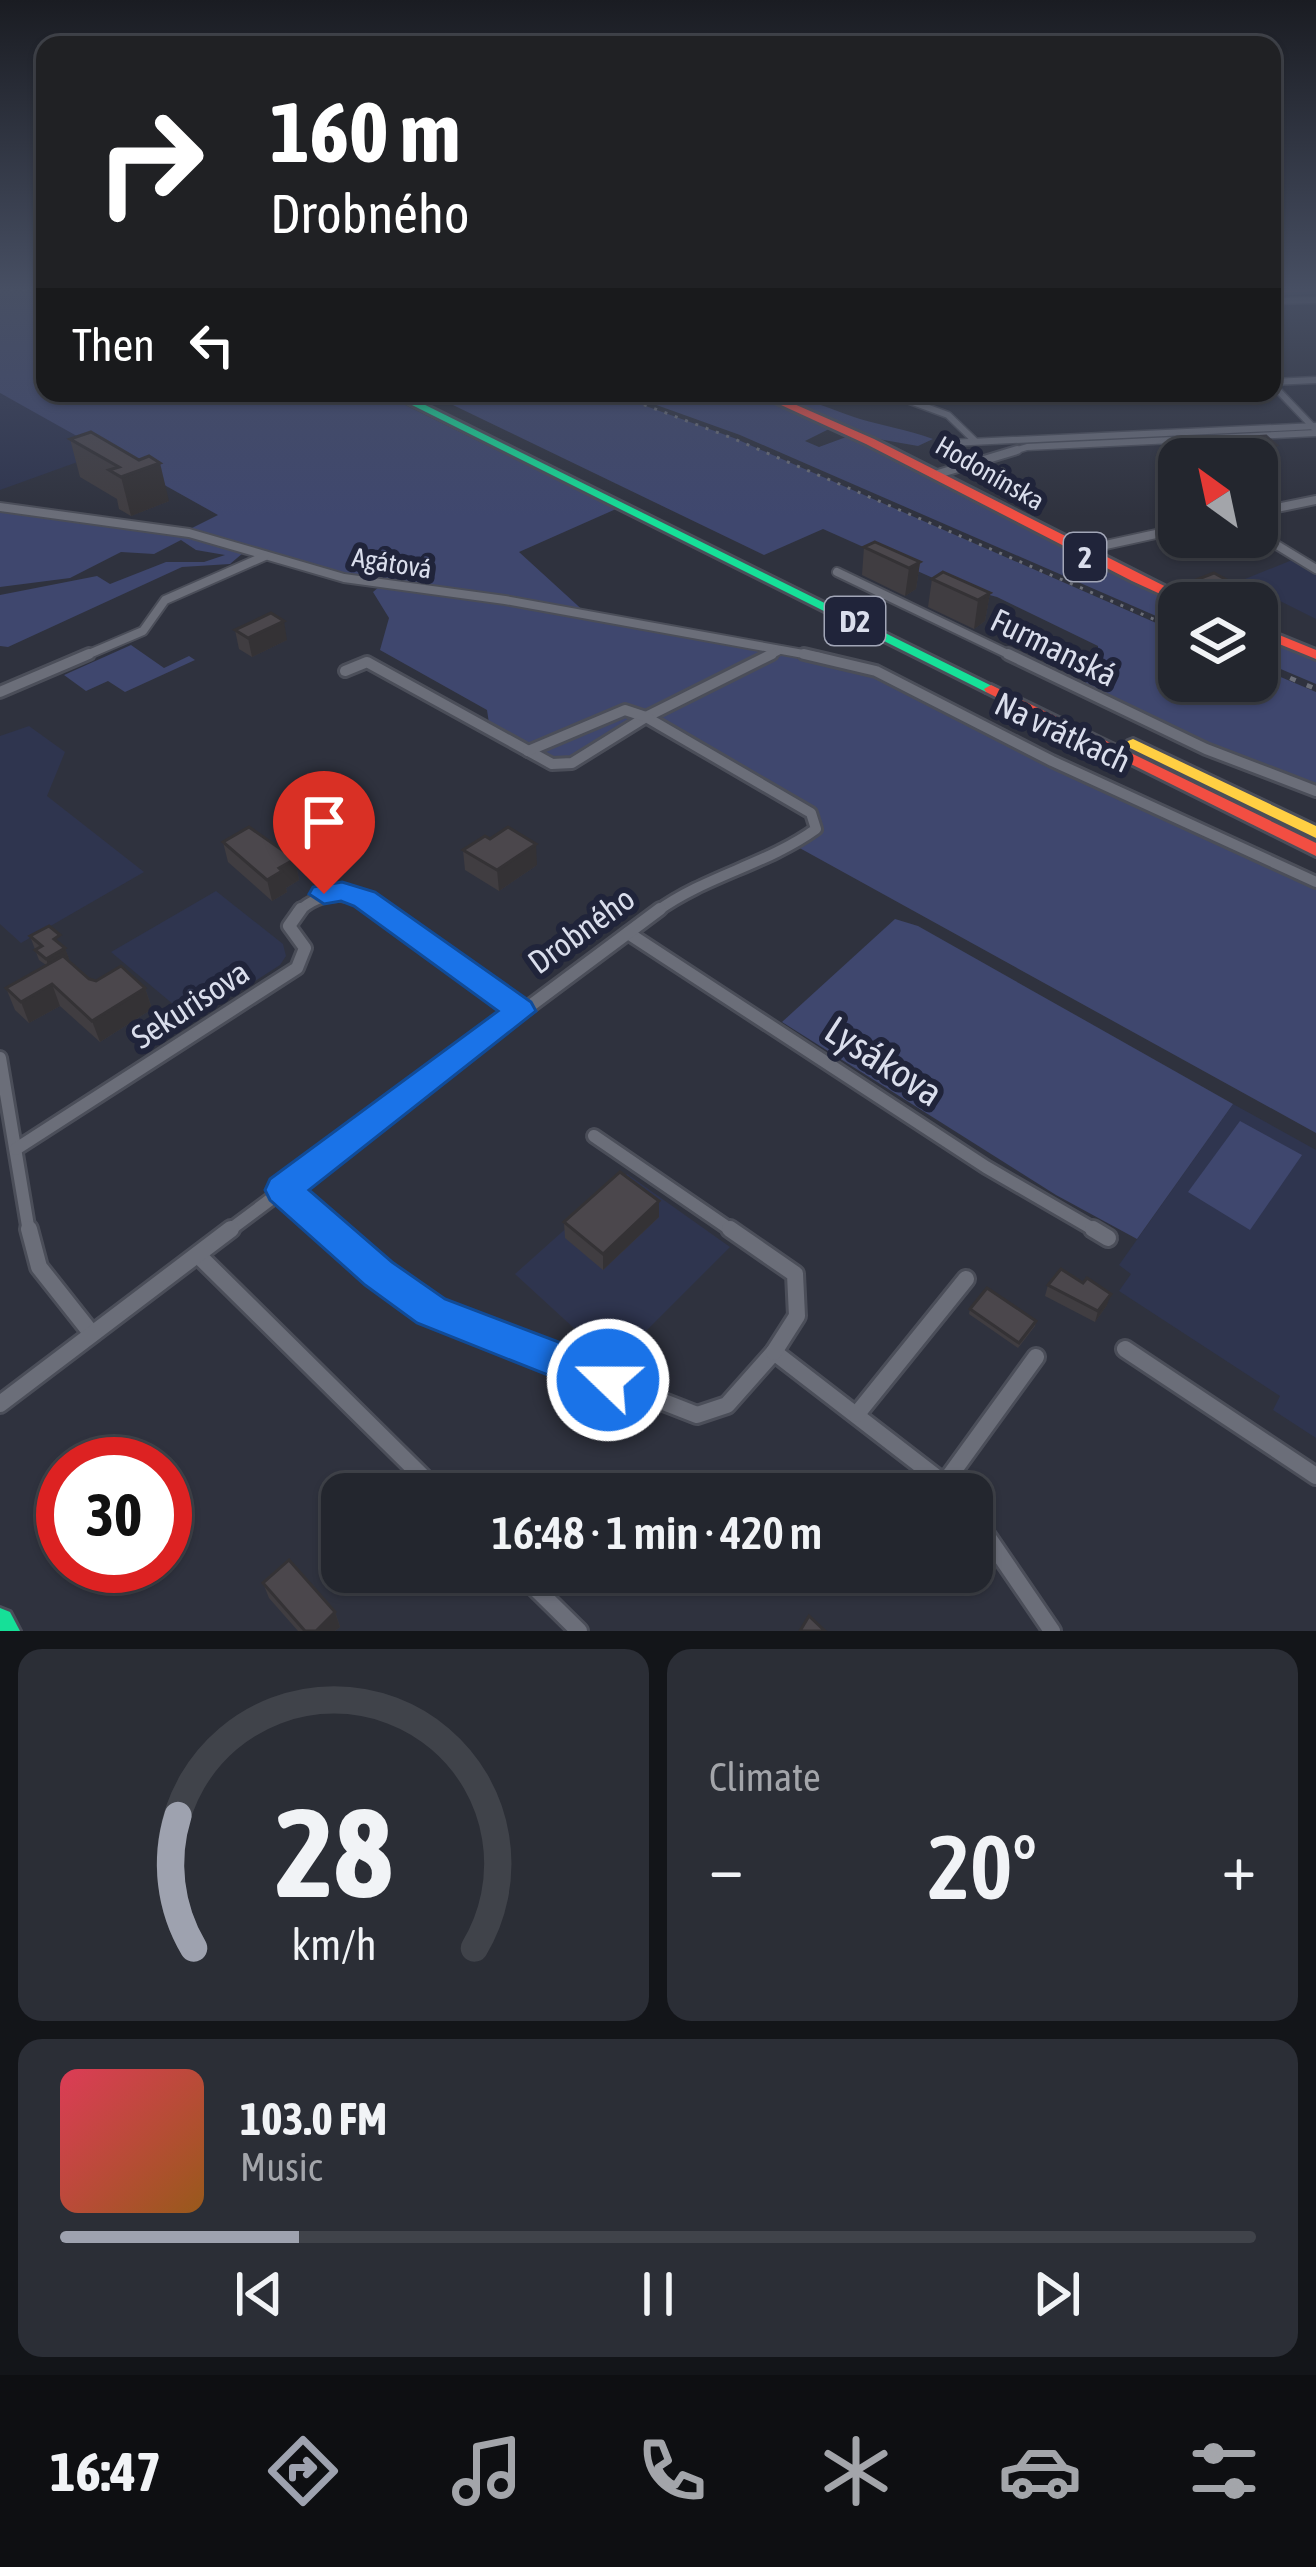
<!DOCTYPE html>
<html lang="en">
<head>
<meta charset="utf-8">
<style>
  body { margin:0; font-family:"Asap Condensed",sans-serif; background:#2b2e36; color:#f1f3f6; height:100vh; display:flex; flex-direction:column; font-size:45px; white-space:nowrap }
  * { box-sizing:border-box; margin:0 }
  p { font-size:39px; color:#a3a5aa }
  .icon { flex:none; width:66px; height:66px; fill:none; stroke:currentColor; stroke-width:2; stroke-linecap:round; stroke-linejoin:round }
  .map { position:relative; height:1631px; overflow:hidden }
  .details { display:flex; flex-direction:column; gap:18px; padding:18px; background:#131519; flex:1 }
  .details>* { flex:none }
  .guide { position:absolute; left:36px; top:36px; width:1245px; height:366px; border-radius:24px; box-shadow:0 3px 9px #0004,0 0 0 3px #40434a; background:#202124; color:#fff; overflow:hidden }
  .needle { width:78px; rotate:327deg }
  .buttons { position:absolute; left:1158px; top:438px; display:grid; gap:24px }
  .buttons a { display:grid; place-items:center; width:120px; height:120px; border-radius:24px; background:#23262e; box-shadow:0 3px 9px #0004,0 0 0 3px #40434a; font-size:60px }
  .speed { position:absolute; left:36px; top:1437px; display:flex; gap:24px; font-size:60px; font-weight:700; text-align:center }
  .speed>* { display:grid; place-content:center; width:156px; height:156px; border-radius:50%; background:#23262e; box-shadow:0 3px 9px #0004,0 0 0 3px #40434a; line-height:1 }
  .speed .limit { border:18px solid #d22; background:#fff; color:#111 }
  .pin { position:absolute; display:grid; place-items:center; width:102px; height:102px; color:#fff; margin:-123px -51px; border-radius:50% 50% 50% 0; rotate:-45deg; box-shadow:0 0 12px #0007 }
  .pin .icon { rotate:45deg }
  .me { position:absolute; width:132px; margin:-66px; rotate:292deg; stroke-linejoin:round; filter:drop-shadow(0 0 9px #0008) }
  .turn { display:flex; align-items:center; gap:42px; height:252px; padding:0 36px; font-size:54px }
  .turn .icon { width:156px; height:156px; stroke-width:2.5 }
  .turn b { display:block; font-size:84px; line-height:102px }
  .then { display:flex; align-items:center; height:114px; padding:0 36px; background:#0003; gap:24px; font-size:45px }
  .big { font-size:90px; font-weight:600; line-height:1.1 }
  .details .card { flex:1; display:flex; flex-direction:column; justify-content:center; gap:18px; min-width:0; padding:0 42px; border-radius:24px; background:#2b2e36 }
  .details .dial { align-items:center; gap:0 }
  .dial svg { height:312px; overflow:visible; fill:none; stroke:#40434a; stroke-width:7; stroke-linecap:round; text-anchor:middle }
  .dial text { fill:#f1f3f6; stroke:none }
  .song { display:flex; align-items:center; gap:36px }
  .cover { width:144px; height:144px; border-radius:18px; background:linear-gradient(135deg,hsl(350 70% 55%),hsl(30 70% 35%)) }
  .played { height:12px; border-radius:6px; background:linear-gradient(90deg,#9ea2af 20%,#40434a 20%) }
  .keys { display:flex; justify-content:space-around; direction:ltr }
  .heat { display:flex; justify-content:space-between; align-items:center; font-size:66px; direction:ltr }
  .details .tiles { flex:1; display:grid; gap:18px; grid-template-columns:1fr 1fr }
  .card:last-child { grid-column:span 2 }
  .trip { position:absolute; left:321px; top:1473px; width:672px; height:120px; border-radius:24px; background:#23262e; box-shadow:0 3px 9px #0004,0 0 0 3px #40434a; font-weight:600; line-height:120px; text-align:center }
  .tabs { display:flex; height:192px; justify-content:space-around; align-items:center; background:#0e0f12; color:#a3a5aa }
  .tabs .icon { width:84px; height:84px }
  .tabs .selected { color:#9ea2af }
  .tabs b { font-size:54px; color:#f1f3f6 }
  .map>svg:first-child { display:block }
  .built { fill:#2f354f }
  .green { fill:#3f476e }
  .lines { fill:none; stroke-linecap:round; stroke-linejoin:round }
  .street-far4-casing { stroke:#4b4e59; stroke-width:9 }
  .street-far3-casing { stroke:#4b4e59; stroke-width:12 }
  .street-far2-casing { stroke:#4b4e59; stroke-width:16 }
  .street-far1-casing { stroke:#4b4e59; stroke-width:18 }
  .street-casing { stroke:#4b4e59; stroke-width:22 }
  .fast-casing { stroke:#4b4e59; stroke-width:6 }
  .slow-casing { stroke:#4b4e59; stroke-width:6 }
  .jam-casing { stroke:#4b4e59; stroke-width:6 }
  .street-far4 { stroke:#6b6e79; stroke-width:6 }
  .street-far3 { stroke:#6b6e79; stroke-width:8 }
  .street-far2 { stroke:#6b6e79; stroke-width:10 }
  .street-far1 { stroke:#6b6e79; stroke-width:12 }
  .street { stroke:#6b6e79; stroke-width:16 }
  .fast { fill:#16e098; fill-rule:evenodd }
  .slow { fill:#ffcf43; fill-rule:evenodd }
  .jam { fill:#f24e42; fill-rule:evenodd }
  .rail-far1 { stroke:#6b6e78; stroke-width:3; stroke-dasharray:3 8; stroke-linecap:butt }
  .rail { stroke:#6b6e78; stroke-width:4.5; stroke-dasharray:6 12; stroke-linecap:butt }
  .wall { fill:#403d41 }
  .shaded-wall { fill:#343235 }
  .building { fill:#4b474c; stroke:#343235; stroke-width:3 }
  .route { fill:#1a73e8; stroke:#114b97; stroke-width:3 }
  .labels { text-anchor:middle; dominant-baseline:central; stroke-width:12; stroke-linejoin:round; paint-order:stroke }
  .far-street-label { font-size:27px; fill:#dadeec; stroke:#20243a }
  .shield { fill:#20243a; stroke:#a2a6b7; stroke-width:3 }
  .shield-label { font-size:30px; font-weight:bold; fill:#dadeec }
  .street-label { font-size:33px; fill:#dadeec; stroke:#20243a }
  .near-street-label { font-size:39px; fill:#dadeec; stroke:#20243a }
</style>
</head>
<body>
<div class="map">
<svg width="1316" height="1631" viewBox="0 0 1316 1631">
  <rect width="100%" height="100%" fill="#2f323e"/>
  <g class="built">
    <path d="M0 393 108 451 0 490Z"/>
    <path d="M1292 560 1316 569V619L1240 581Z"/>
    <path d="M29 726 65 752 47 796 144 872 21 943 0 924V736Z"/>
    <path d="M216 891 283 944 286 956 280 965 193 1021 111 952Z"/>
    <path d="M1233 1104 1316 1150V1438L1273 1410 1280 1396 1119 1291 1131 1274 1119 1265Z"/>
    <path d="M627 1174 730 1247 613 1364 515 1274Z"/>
  </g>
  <g class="green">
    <path d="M0 291 45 293V393H381L616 509 519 552 588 615 848 662 1316 882V1133L796 846 816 829 811 813 646 717 572 763 552 764 490 730 487 710 380 650 389 618 373 592 380 586 184 532 218 515 0 393Z"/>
    <path d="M428 393H610L734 438 1179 633V681H1257V667L1316 692V787L1208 746 1083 687 1098 659V646L997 597 942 582 823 529 764 555Z"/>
    <path d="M623 393H747L833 427 805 441 819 447 857 433 760 393C799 393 823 407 860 419 884 426 908 430 933 439L918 446 878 439 1179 603V626L740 435Z"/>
    <path d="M0 509 165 532 243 553 230 564 182 567 8 647 0 646V595L97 576 110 584 166 562H204L225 555 196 550 181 540 154 554 121 552 70 578 0 587Z"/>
    <path d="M1257 630 1316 655V684L1257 659Z"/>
    <path d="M131 645 164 668 189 656 195 660 125 692 108 681 86 691 64 675Z"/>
    <path d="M895 919 918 926 1233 1104 1137 1239 1056 1195 782 1022Z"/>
    <path d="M1240 1121 1302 1155 1250 1230 1188 1192Z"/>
  </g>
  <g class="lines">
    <g class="street-far4-casing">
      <g id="street-far4">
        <path d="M1272 301 1316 300"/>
        <path d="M1272 382 1316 380"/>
        <path d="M1272 384 1314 428"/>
        <path d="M888 393 948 415 975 441"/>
        <path d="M948 453 944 449 949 443 1316 426"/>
        <path d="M1007 453 1027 447 1316 433"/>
      </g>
    </g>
    <g class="street-far3-casing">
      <g id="street-far3">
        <path d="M945 450 959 465"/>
        <path d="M938 474 1017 450"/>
        <path d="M0 507 189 533 344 578 505 600 820 657"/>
        <path d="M1257 512 1316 500"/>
        <path d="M1257 533 1316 569"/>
        <path d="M1078 551 1179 529"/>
        <path d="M837 572 1014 657"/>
        <path d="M82 657 143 631 165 600 265 556"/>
        <path d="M766 657 778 651"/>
      </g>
    </g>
    <g class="street-far2-casing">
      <g id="street-far2">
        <path d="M804 654 876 671 1052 761 1316 882"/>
        <path d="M1008 654 1206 749 1316 791"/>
        <path d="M345 671 367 662 552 764 572 763 646 717 772 654"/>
        <path d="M0 692 89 654"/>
        <path d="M528 751 625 710 646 717 811 813 816 829C766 865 705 876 656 912"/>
        <path d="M298 912C325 887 356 892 383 912"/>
      </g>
    </g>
    <g class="street-far1-casing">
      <g id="street-far1">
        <path d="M379 909 520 1011"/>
        <path d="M628 933 986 1167 1098 1232"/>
        <path d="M0 1058 29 1232"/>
        <path d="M594 1136 734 1232"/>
        <path d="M16 1149 297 968 305 948 289 926 301 909"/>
        <path d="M283 1189 332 1232"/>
        <path d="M227 1232 660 909"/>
      </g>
    </g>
    <g class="street-casing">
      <g id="street">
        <path d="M29 1229 39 1267 92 1334"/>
        <path d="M328 1229 431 1311 697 1415 727 1405 774 1352 958 1494"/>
        <path d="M730 1229 795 1274 797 1316 774 1352"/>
        <path d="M1093 1229 1108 1238"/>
        <path d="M199 1256 440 1494"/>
        <path d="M1125 1349 1316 1476"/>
        <path d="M0 1404 231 1229"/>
        <path d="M857 1414 966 1279"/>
        <path d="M946 1481 1036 1357"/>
        <path d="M972 1514 1052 1631"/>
        <path d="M519 1572 579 1631"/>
      </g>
    </g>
    <g class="fast-casing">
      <g id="fast">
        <path d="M388 393H401L998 689 996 692H986Z"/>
        <path d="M0 1608 10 1612 20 1631H0Z"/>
      </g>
    </g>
    <g class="slow-casing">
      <path id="slow" d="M1133 739 1316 826V838L1128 747 1125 744 1128 741Z"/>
    </g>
    <g class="jam-casing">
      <g id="jam">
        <path d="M1272 289H1316V291L1272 293Z"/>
        <path d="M755 393H769L874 439 1198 603H1180L1132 581 866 444Z"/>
        <path d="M1257 626 1316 650V659L1257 635Z"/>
        <path d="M991 685 1316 843V856L986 692 984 689Z"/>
      </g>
    </g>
    <use href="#street-far4" class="street-far4"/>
    <use href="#street-far3" class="street-far3"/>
    <use href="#street-far2" class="street-far2"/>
    <use href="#street-far1" class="street-far1"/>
    <use href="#street" class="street"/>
    <use href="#fast" class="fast"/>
    <use href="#slow" class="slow"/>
    <use href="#jam" class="jam"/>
    <g class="rail-far1">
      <path d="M0 289 45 291"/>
      <path d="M613 393 732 438 1179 630"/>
    </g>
    <path class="rail" d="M1257 664 1316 689"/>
  </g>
  <g class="wall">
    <path d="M997 393H1024L1023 397 1000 398Z"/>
    <path d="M91 432 169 501 131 516 119 509 117 499 80 477 70 439Z"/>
    <path d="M1238 438 1275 451 1250 455 1236 444Z"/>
    <path d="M864 547 920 562 916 589 905 596 862 575Z"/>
    <path d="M932 579 990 593 985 621 974 629 928 607Z"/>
    <path d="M1225 579 1224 584 1218 586V591L1203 596 1187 588 1188 583Z"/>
    <path d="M235 630 287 640 252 657 239 649Z"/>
    <path d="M490 839 537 865 499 891 465 870 463 850Z"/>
    <path d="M223 842 295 859 299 880 286 888 287 892 272 901 228 862Z"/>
    <path d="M30 936 64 946 69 959 67 960 89 979 145 988 152 1009 100 1042 60 1006 29 1023 15 1010 6 988 46 965 39 960Z"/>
    <path d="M547 954V959L535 968 523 960 522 955Z"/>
    <path d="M659 1217 603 1270 565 1238 564 1222Z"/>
    <path d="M1083 1283 1107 1305 1095 1322 1045 1296 1048 1285Z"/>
    <path d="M970 1309 1036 1321 1035 1326 1018 1348 969 1314Z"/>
    <path d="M263 1583 335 1612 340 1627 335 1631H298L269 1598Z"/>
  </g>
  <g class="shaded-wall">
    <path d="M1276 445 1275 451 1250 455 1252 448Z"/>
    <path d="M160 463 169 501 131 516 121 477Z"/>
    <path d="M920 562 916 589 905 596 909 568Z"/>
    <path d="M1219 587 1218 591 1203 596 1204 592Z"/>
    <path d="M990 593 985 621 974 629 978 600Z"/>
    <path d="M284 621 287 640 252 657 248 638Z"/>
    <path d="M536 844 537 865 499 891 497 870Z"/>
    <path d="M295 859 299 880 286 888 287 892 272 901 267 880 279 868Z"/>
    <path d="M65 948 69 959 50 970 46 959Z"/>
    <path d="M547 954V959L535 968 534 963Z"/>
    <path d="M52 984 60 1006 29 1023 21 1002Z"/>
    <path d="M145 988 152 1009 100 1042 92 1021Z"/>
    <path d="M659 1201V1217L603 1270V1254Z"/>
    <path d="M1111 1294 1107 1305 1095 1322 1098 1311Z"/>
    <path d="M335 1612 340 1627 335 1631H316Z"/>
  </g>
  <g class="building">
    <path d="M91 432 139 460 149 456 160 463 121 477 109 470 119 467 70 439Z"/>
    <path d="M1266 436 1276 445 1252 448 1238 438Z"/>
    <path d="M875 542 920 562 909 568 864 547Z"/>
    <path d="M943 572 990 593 978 600 932 579Z"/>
    <path d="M1214 573 1225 579 1213 584 1219 587 1204 592 1188 583Z"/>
    <path d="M271 613 284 621 248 638 235 630Z"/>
    <path d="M249 827 295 859 279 868 282 871 267 880 223 842Z"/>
    <path d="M508 827 536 844 497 870 463 850 485 836 490 839Z"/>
    <path d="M49 926 60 935 54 939 65 948 46 959 35 950 42 946 30 936Z"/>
    <path d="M536 946 547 954 534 963 522 955Z"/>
    <path d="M63 956 89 979 96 981 121 966 145 988 92 1021 52 984 21 1002 6 988Z"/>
    <path d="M620 1172 659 1201 603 1254 564 1222Z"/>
    <path d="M1061 1269 1083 1283 1087 1278 1111 1294 1098 1311 1048 1285Z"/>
    <path d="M987 1288 1036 1321 1019 1343 970 1309Z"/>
    <path d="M289 1560 335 1612 316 1631H305L263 1583Z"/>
    <path d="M809 1616 825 1631H800Z"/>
  </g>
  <linearGradient id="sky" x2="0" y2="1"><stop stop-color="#1a1c22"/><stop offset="0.56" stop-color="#474f63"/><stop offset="1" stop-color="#474f63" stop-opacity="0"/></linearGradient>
  <rect width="1316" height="517" fill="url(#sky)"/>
  <path class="route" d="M342 882 375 892 531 1002 536 1011 309 1190 392 1262 445 1299 622 1366 628 1380 622 1393 608 1399 417 1323 365 1285 270 1200 265 1190 270 1179 498 1011 354 906 341 901 324 904 309 894 313 887Z"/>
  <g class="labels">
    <g class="far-street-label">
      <text transform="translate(990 473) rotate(30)">Hodonínska</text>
      <text transform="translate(392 563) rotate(9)">Agátová</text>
    </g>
    <g class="shield">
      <rect x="1064" y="533" width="42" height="48" rx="9"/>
      <rect x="825" y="597" width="60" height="48" rx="9"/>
    </g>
    <g class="shield-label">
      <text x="1085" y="557">2</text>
      <text x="855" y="621">D2</text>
    </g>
    <g class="street-label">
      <text transform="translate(1054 647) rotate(26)">Furmanská</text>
      <text transform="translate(1063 732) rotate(25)">Na vrátkach</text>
      <text transform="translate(581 930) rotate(-36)">Drobného</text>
      <text transform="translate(190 1004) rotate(-33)">Sekurisova</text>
    </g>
    <g class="near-street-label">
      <text transform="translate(884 1061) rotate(33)">Lysákova</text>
    </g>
  </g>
</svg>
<div class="buttons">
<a><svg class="needle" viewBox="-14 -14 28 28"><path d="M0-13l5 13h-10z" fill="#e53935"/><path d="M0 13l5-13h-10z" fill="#a3a5aa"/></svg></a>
<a><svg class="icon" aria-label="layers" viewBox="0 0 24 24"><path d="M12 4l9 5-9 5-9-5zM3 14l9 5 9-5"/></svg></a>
</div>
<div class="speed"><div class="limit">30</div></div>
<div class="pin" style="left:324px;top:894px;background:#d93025"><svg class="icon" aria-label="arrive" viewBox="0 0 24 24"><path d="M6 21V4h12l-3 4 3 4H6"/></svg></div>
<svg class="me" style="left:608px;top:1380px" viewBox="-20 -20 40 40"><circle r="17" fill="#1a73e8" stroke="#fff" stroke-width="3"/><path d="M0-11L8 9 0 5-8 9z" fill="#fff"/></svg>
<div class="trip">16:48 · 1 min · 420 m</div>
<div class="guide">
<div class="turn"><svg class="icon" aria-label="right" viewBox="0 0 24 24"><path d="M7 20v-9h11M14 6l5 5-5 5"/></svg><div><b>160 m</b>Drobného</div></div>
<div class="then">Then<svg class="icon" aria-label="left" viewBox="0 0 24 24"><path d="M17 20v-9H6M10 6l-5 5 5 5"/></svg></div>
</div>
</div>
<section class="details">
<div class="tiles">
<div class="card dial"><svg viewBox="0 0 100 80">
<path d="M14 69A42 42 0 1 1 86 69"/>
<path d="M14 69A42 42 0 0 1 10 35" stroke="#9ea2af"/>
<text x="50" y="56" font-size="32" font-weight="700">28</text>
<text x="50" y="72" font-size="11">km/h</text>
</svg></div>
<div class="card"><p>Climate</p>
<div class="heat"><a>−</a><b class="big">20°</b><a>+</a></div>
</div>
<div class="card">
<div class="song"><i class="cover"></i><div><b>103.0 FM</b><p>Music</p></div></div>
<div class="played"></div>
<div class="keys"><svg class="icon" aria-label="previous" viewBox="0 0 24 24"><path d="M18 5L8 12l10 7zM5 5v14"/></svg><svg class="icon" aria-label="pause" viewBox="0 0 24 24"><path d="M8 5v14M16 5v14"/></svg><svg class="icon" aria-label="next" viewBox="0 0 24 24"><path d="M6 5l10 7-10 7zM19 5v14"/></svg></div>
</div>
</div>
</section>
<nav class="tabs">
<b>16:47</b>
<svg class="icon selected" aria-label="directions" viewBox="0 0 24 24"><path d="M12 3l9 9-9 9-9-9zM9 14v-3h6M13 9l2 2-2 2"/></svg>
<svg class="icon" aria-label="music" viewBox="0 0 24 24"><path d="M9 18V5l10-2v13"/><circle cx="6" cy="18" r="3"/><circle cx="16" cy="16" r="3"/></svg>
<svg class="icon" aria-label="phone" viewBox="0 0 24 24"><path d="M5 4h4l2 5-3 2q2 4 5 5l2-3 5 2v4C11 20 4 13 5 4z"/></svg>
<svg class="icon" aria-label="climate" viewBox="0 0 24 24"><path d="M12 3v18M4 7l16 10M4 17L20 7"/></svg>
<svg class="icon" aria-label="car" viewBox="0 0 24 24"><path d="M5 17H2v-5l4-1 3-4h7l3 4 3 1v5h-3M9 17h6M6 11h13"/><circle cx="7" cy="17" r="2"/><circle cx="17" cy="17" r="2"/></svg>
<svg class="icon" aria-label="filters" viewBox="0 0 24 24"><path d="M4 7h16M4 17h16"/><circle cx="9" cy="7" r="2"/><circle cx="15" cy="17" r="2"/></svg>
</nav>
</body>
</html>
